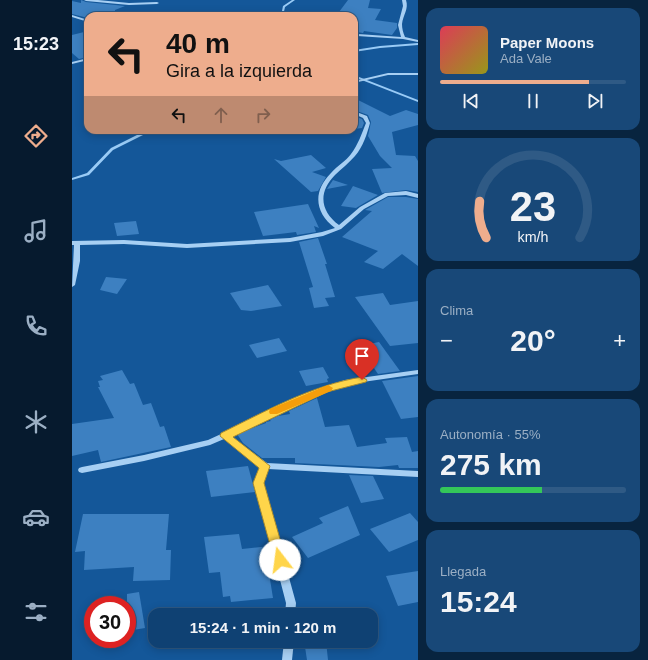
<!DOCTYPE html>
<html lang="es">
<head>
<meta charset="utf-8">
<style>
  body { margin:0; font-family:Arial,sans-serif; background:#184878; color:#f1f3f6; height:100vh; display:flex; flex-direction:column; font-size:15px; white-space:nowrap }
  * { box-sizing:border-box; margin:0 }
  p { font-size:13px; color:#9bafc4 }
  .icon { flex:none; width:22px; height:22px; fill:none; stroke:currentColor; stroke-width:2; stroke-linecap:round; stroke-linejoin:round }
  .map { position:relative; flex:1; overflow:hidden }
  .sheet { display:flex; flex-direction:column; gap:8px; padding:8px; background:#08243f; width:230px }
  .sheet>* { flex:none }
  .guide { position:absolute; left:12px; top:12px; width:274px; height:122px; border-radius:12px; box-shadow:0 2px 10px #0003,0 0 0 1px #2f5a85; background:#eead8d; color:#111; overflow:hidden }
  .speed { position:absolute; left:12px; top:596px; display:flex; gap:8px; font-size:20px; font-weight:700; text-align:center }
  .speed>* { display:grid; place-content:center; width:52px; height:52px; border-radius:50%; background:#0f4173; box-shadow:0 2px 10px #0003,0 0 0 1px #2f5a85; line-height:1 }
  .speed .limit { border:6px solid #d22; background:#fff; color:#111 }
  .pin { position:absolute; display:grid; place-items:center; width:34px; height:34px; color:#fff; margin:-41px -17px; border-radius:50% 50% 50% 0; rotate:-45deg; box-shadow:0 0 4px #0007 }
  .pin .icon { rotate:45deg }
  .me { position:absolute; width:44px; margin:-22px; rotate:345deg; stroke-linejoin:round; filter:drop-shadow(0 0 3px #0008) }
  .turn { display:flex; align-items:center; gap:14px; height:84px; padding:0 16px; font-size:18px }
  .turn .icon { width:52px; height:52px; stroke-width:2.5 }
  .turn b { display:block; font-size:28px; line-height:34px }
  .lanes { display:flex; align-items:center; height:38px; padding:0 16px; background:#0003; justify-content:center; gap:20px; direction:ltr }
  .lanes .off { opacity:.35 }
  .big { font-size:30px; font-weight:800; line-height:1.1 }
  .sheet .widget { flex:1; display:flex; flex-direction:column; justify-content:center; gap:6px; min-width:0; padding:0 14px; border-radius:12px; background:#184878 }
  .sheet .dial { align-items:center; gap:0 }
  .dial svg { height:104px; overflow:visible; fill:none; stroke:#2f5a85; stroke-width:7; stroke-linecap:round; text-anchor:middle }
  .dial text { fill:#f1f3f6; stroke:none }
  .song { display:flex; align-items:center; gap:12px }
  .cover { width:48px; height:48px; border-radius:6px; background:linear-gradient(135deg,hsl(350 70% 55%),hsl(60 70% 35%)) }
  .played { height:4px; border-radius:2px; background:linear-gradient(90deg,#eead8d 80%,#2f5a85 80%) }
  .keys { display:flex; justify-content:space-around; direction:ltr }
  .heat { display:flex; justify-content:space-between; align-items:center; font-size:22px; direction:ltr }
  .charge { height:6px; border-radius:3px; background:linear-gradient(90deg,#34c759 55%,#2f5a85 0) }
  .trip { position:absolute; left:76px; top:608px; width:230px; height:40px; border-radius:12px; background:#0f4173; box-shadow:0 2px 10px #0003,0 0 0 1px #2f5a85; font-weight:800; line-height:40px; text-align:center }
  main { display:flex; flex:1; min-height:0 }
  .dock { display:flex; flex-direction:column; width:72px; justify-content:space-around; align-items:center; background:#061a2e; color:#9bafc4 }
  .dock .icon { width:28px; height:28px }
  .dock .active { color:#eead8d }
  .dock b { font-size:18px; color:#f1f3f6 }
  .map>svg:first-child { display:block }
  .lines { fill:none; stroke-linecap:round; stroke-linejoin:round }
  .stream { fill:#99cbf6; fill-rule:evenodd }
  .building { fill:#3d80c1 }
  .minor { fill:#a7cff3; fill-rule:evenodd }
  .route { fill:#ffd54a; stroke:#a68a30 }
  .slow { fill:#f59e0b }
</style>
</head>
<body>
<main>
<nav class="dock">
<b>15:23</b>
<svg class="icon active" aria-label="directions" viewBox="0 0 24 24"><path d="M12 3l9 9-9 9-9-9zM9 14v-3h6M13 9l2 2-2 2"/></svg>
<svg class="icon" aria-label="music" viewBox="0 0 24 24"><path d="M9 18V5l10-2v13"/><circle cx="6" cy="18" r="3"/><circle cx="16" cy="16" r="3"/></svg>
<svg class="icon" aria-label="phone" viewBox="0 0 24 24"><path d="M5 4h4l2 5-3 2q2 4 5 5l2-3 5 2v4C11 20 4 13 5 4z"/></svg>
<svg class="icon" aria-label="climate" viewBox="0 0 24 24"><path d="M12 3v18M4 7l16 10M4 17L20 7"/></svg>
<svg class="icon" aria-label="car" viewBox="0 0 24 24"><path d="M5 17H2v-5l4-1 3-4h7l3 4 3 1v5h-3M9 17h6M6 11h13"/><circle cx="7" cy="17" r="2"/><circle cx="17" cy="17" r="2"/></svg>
<svg class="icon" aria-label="filters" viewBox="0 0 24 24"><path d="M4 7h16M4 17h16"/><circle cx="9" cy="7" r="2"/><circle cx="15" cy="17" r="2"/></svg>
</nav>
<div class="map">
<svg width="346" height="660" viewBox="0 0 346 660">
  <rect width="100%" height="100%" fill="#145799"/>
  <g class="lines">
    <g class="stream">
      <path d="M220 0H223L213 7 211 16H209L211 6Z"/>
      <path d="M346 43V45L308 48 282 52V50L308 46Z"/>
      <path d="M282 75 346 100V102L282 77Z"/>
      <path d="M96 130H123L121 131 75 133 41 150 17 175 0 180V178L15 173 39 148 73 131Z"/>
    </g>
  </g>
  <g class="building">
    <path d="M9 0 14 2 53 6 43 10V16H16V18L0 14V1L9 3Z"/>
    <path d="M276 0H298L296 8 309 9 303 20 325 23V28L320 35 292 31 291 33 285 32 284 36 287 38 282 44V16H264Z"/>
    <path d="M16 31V57L7 59 0 53V35Z"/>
    <path d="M282 98 318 116 334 110 346 114V125L320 132 324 155 343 156 346 161V192L334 190 310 193 300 169 320 168 308 156 296 136 299 122 296 115 282 110Z"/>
    <path d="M282 116 290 119 292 123 290 128 282 129Z"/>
    <path d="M239 155 254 168 240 172 254 177 246 191 239 192 202 159 209 161Z"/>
    <path d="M261 180 276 185 255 189Z"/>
    <path d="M281 186 306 195 284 208 269 206Z"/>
    <path d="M316 197H334L346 199V266L330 254 311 269 292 262 306 251 270 237 300 211 293 210Z"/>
    <path d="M236 204 247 228 242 226 244 232 225 235 224 232 191 236 182 212Z"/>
    <path d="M64 221 67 234 45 236 42 223Z"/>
    <path d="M246 238 255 264H253L263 297 253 298 257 306 242 308 237 288 241 287 227 242Z"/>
    <path d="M34 277 55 279 45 294 28 290Z"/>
    <path d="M196 285 210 306 179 311 169 310 158 293Z"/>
    <path d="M311 293 318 305 346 301V343L318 346 283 297Z"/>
    <path d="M207 338 215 351 185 358 177 345Z"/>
    <path d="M307 342 328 371 306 374 287 346Z"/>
    <path d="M251 367 257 378 255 379 256 382 234 386 227 371Z"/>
    <path d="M50 370 58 384 62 383 71 405 79 403 88 427 92 426 99 447 29 462 26 450 0 456V424L42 418 26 387H28L26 381 31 380 28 376Z"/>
    <path d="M346 376V417L329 419 310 381Z"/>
    <path d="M245 398 253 427 277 425 285 447 315 443 313 438 335 437 340 452 346 451V468H327L326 465 307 467 223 463V458H190L171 443 165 434 194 423V422L199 421 198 420 206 416 218 414 217 411Z"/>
    <path d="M176 466 183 492 139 497 134 471Z"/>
    <path d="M277 475 301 476 312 499 289 503Z"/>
    <path d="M276 506 288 535 236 558 220 537 251 523 247 518Z"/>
    <path d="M338 513 346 522V540L317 552 298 529Z"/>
    <path d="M11 514H97L94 550H99L98 580 61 581 62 567 12 570 13 551 3 552Z"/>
    <path d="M167 534 170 549 198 546 202 566 196 567 201 598 159 602 158 596 151 597 148 572 137 573 132 537Z"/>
    <path d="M346 571V602L326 606 314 576Z"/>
    <path d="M67 592 73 628 55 631V594Z"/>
    <path d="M243 641H254L256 660H235L233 647 243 646Z"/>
  </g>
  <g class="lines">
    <g class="minor">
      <path d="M12 0H26L57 3 85 2 87 3 85 4 57 5 14 1Z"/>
      <path d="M330 0H334C337 9 331 15 330 24 330 28 331 33 333 37L346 40V42L331 39 285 36V34H286L329 37 326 25 331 6Z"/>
      <path d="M0 15 16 20V22L0 17Z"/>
      <path d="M16 58V60L0 64V62Z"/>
      <path d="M316 73H346V75H316L282 83V81Z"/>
      <path d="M282 111 295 116 298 123C295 134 291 147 283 156 277 163 269 169 263 175 246 192 248 211 267 225L288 207 313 193 334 191 346 194V198L334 195 316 196 292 209 269 229 251 236 218 242 115 248 52 244 8 245V261L3 285 0 287 2 245H0V241L52 240 115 244 218 238 250 232 263 228C242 212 241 191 259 173 265 166 274 161 279 154 286 145 290 133 294 123L291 118 282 114Z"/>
      <path d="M346 370V374L277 384 255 392 158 436 195 463 346 471V477L196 469 191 483 224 603 223 615H213L214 603 183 483 188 467 152 439 138 445 72 461 10 473 7 472 6 470 7 468 10 467 72 455 136 440 249 388 273 380Z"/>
      <path d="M212 641H222L220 660H210Z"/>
    </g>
  </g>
  <path class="route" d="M290 377 295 380 294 382 255 392 161 437 198 466 192 483 214 560 212 563 208 564 203 563 181 483 187 468 148 436 149 433C194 411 240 385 290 377Z"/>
  <path class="slow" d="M256 385 261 388 259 391 205 414H198L197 412 198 409Z"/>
</svg>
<div class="speed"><div class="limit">30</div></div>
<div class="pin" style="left:290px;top:380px;background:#d93025"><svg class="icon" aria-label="arrive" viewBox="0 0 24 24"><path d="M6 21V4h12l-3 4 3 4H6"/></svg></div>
<svg class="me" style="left:208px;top:560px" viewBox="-20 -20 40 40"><circle r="19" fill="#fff"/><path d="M0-13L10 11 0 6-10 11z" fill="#ffd54a"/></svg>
<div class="trip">15:24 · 1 min · 120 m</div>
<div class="guide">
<div class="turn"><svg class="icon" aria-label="left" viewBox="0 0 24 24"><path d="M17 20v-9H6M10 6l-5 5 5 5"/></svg><div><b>40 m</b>Gira a la izquierda</div></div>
<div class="lanes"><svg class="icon" aria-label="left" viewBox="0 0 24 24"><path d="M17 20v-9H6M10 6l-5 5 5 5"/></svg><svg class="icon off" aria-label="ahead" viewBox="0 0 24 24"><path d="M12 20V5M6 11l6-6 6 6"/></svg><svg class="icon off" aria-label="right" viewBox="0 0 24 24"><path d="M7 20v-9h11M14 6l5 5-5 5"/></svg></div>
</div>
</div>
<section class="sheet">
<div class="widget">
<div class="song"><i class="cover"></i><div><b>Paper Moons</b><p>Ada Vale</p></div></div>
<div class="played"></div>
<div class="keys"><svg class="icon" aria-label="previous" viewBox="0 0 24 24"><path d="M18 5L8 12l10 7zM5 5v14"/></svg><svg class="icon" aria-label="pause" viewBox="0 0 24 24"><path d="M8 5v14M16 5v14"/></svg><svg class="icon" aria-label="next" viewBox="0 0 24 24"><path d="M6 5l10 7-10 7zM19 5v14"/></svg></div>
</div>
<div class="widget dial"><svg viewBox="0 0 100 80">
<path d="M14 69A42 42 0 1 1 86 69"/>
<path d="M14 69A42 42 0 0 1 9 41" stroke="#eead8d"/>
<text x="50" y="56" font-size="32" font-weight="700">23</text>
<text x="50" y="72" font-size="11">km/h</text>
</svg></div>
<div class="widget"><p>Clima</p>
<div class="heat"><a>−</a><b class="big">20°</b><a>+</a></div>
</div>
<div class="widget"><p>Autonomía · 55%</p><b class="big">275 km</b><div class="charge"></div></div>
<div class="widget"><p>Llegada</p><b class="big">15:24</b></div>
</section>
</main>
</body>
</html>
